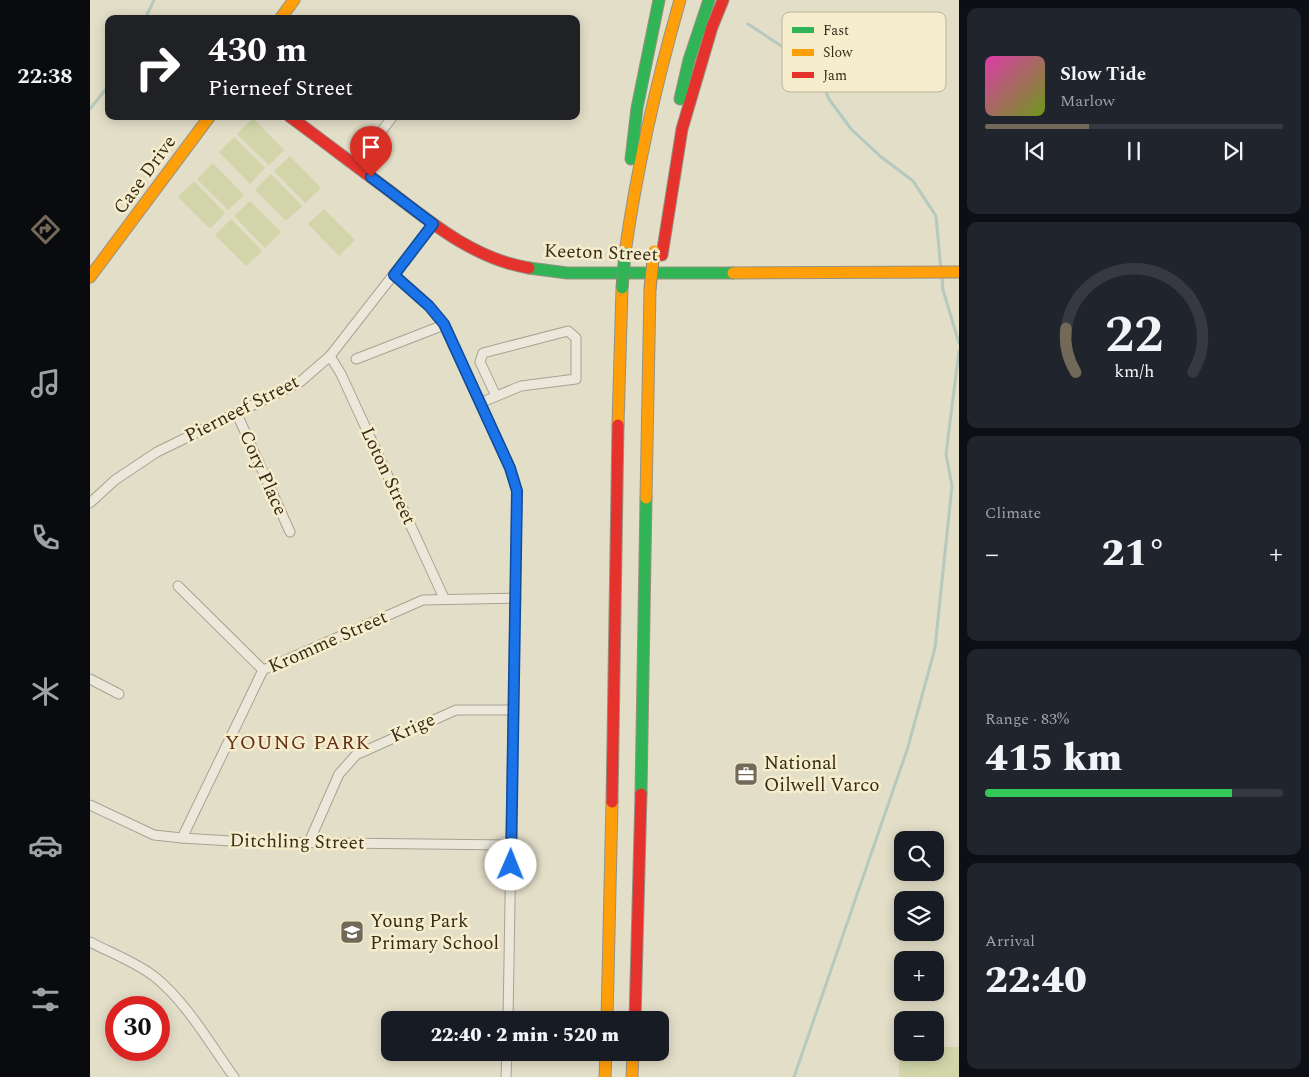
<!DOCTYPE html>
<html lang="en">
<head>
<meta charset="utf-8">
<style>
  body { margin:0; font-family:Spectral,serif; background:#20242c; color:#f1f3f6; height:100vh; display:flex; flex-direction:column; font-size:19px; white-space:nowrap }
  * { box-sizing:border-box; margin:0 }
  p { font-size:16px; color:#9ea1a6 }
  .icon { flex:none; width:28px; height:28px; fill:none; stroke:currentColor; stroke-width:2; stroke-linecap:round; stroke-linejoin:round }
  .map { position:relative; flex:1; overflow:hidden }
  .drawer { display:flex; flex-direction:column; gap:8px; padding:8px; background:#0d0f14; width:350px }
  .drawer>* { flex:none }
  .banner { position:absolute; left:15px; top:15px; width:475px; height:105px; border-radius:10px; box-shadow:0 2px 12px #0003; background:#202124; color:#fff; overflow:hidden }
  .buttons { position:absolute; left:804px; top:831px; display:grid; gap:10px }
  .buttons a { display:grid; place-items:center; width:50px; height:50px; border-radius:10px; background:#171b24; box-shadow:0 2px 12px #0003; font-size:25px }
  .speed { position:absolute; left:15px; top:996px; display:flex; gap:10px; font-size:25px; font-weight:700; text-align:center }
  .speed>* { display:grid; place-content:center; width:65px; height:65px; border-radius:50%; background:#171b24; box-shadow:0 2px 12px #0003; line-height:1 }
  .speed .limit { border:8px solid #d22; background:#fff; color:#111 }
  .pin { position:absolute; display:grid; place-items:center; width:42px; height:42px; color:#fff; margin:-51px -21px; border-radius:50% 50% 50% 0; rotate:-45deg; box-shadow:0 0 5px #0007 }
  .pin .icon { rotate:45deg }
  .me { position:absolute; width:55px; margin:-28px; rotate:1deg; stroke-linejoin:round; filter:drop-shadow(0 0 4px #0008) }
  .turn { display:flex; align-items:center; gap:18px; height:105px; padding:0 20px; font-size:22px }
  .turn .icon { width:65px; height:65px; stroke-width:2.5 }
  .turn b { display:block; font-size:35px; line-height:42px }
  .big { font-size:38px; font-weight:800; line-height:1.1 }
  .drawer .card { flex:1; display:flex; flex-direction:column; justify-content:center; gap:8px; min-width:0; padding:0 18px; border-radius:10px; background:#20242c }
  .drawer .dial { align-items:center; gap:0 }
  .dial svg { height:130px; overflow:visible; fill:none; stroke:#363941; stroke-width:7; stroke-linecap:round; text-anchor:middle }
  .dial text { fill:#f1f3f6; stroke:none }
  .song { display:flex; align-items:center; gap:15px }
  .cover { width:60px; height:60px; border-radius:8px; background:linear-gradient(135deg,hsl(320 70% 55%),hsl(80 70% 35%)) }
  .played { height:5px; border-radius:2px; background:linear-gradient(90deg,#736958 35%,#363941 35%) }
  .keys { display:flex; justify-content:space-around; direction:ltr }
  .heat { display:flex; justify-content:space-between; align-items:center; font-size:28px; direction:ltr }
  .charge { height:8px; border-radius:4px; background:linear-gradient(90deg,#34c759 83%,#363941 0) }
  .trip { position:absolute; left:291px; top:1011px; width:288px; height:50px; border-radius:10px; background:#171b24; box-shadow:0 2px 12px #0003; font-weight:800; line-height:50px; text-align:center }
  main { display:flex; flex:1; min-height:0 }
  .tabs { display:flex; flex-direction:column; width:90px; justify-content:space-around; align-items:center; background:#090b0e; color:#9ea1a6 }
  .tabs .icon { width:35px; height:35px }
  .tabs .active { color:#736958 }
  .tabs b { font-size:22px; color:#f1f3f6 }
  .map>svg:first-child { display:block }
  .green { fill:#d1d5a9 }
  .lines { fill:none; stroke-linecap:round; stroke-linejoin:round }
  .stream { stroke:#b5c9be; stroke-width:3 }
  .street-casing { stroke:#a8a292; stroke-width:11 }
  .fast-casing { stroke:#979182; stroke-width:13 }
  .slow-casing { stroke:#979182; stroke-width:13 }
  .jam-casing { stroke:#979182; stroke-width:13 }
  .street { stroke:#ebe7db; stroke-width:9 }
  .fast { stroke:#30b455; stroke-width:11 }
  .slow { stroke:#ff9f0a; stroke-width:11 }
  .jam { stroke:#e5322d; stroke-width:11 }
  .fast-bridge-casing { stroke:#8d8779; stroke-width:13; stroke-linecap:butt }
  .slow-bridge-casing { stroke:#8d8779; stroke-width:13; stroke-linecap:butt }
  .fast-bridge { stroke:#30b455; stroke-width:11 }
  .slow-bridge { stroke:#ff9f0a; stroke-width:11 }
  .route-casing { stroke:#114b97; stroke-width:12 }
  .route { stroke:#1a73e8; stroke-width:9 }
  .labels { text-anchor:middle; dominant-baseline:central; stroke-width:5; stroke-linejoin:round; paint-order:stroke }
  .street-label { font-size:19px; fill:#362a1b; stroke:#f6edcc }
  .poi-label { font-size:19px; fill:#362a1b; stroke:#f6edcc; text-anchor:start }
  .neighbourhood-label { font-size:20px; letter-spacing:1px; fill:#642e18; stroke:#f6edcc }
  .key { fill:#f6edcc; stroke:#bcb297; stroke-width:1 }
  .key-label { font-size:14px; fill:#362a1b }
</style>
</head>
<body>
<main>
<nav class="tabs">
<b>22:38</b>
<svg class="icon active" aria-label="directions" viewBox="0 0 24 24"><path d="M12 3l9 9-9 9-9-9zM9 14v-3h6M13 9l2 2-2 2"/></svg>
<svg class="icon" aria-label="music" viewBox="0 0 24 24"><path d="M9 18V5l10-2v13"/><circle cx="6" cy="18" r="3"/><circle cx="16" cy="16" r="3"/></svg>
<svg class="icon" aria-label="phone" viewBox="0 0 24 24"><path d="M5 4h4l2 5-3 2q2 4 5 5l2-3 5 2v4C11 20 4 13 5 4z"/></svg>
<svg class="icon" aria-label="climate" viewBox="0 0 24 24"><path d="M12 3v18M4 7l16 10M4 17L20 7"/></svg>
<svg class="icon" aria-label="car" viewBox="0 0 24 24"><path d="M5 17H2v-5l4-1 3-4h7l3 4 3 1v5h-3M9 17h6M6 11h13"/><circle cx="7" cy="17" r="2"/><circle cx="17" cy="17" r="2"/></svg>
<svg class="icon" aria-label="filters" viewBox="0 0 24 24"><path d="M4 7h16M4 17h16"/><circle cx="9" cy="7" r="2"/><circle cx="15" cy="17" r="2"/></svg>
</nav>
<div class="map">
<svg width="869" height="1077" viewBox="0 0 869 1077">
  <rect width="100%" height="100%" fill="#e3dec8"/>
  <g class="green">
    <path d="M163 118 194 150 179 165 147 134Z"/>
    <path d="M144 137 175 168 160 184 129 152Z"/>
    <path d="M200 156 231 188 215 203 184 171Z"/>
    <path d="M123 163 154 195 138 210 107 179Z"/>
    <path d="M181 174 212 206 196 221 165 190Z"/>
    <path d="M104 181 135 213 120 229 88 197Z"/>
    <path d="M160 201 191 232 175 248 144 216Z"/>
    <path d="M234 209 265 240 249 256 218 224Z"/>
    <path d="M141 219 172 251 156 266 125 235Z"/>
    <path d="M809 1047H812V1052H845V1047H869V1077H809Z"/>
  </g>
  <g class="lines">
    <g class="stream">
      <path d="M55 19 64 0"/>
      <path d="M658 24 711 59 729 76 739 99 761 129 790 156 823 181 846 216 851 270"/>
      <path d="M0 109 19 85"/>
      <path d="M852 276 853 290 869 343"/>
      <path d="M704 1077 818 747 845 648 862 486 856 454 869 351"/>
    </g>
    <g class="street-casing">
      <g id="street">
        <path d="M266 165 303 116"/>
        <path d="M304 275 339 306 354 325 420 468 427 491 418 1020"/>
        <path d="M240 356 251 374 354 598"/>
        <path d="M266 359 354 325"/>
        <path d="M390 403 431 386 486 379V338L478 331 393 353 390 362 406 396"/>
        <path d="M147 414 200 532"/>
        <path d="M0 503 25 480 67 452 210 382 240 356 343 224"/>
        <path d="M88 586 173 670"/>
        <path d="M0 679 29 694"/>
        <path d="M0 805 64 835 92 838 157 842 422 845"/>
        <path d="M92 838 173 670 333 600 426 598"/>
        <path d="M219 842 249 774 266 755 366 710H422"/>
        <path d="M0 942C21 953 46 962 65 977 97 1003 120 1044 144 1077"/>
        <path d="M416 1077 417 1052"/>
      </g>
    </g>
    <g class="fast-casing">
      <g id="fast">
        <path d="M590 99 599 60 619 0"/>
        <path d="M541 159 547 108 569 0"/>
        <path d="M439 268 477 273H643"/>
        <path d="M551 794 556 498"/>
      </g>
    </g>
    <g class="slow-casing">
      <g id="slow">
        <path d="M190 19 204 0"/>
        <path d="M535 253C547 167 566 84 590 0"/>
        <path d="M643 273 869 272"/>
        <path d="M0 277 120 116"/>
        <path d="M528 425 532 288"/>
        <path d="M556 498 560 289"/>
        <path d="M517 1020 522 802"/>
        <path d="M515 1077 516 1052"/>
        <path d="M542 1077 543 1052"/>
      </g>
    </g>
    <g class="jam-casing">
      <g id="jam">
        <path d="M199 116C232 140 264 165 297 189 340 222 384 259 439 268"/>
        <path d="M572 255 592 129 622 27 633 0"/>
        <path d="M522 802 528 425"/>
        <path d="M545 1020 551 794"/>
      </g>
    </g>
    <use href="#street" class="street"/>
    <use href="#fast" class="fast"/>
    <use href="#slow" class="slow"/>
    <use href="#jam" class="jam"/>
    <g class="fast-bridge-casing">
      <path id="fast-bridge" d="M532 288 535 253"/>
    </g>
    <g class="slow-bridge-casing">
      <path id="slow-bridge" d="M560 289 564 251"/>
    </g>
    <use href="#fast-bridge" class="fast-bridge"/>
    <use href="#slow-bridge" class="slow-bridge"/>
  </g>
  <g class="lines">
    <g class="route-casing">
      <path id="route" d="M281 177 343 224 304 275 339 306 354 324 420 468 427 491 421 865"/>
    </g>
    <use href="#route" class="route"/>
  </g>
  <defs>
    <g id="office-square" transform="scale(1.25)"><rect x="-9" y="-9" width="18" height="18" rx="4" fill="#736958" stroke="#f6edcc"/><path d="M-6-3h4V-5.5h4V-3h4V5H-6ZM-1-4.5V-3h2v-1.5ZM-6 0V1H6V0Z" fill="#fff"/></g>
    <g id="school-square" transform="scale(1.25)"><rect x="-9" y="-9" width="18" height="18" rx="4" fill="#736958" stroke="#f6edcc"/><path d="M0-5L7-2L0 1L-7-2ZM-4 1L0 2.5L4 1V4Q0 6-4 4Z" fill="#fff"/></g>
  </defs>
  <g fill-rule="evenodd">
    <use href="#office-square" x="656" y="774"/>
    <use href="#school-square" x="262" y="932"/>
  </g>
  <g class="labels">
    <g class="street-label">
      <text transform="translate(55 175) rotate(-54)">Case Drive</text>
      <text transform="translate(511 253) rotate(2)">Keeton Street</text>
      <text transform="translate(152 409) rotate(-27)">Pierneef Street</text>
      <text transform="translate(173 473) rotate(66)">Cory Place</text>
      <text transform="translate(298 476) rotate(65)">Loton Street</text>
      <text transform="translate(238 642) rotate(-24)">Kromme Street</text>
      <text transform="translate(323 728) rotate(-24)">Krige</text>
      <text transform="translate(207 842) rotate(1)">Ditchling Street</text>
    </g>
    <g class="poi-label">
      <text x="674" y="763">National<tspan x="674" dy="22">Oilwell Varco</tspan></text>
      <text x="280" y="921">Young Park<tspan x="280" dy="22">Primary School</tspan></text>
    </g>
    <g class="neighbourhood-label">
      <text x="208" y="743">YOUNG PARK</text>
    </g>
  </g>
  <rect x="692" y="12" width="164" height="80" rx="8" class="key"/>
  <rect x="702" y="27" width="22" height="6" fill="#30b455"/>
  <rect x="702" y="49" width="22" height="7" fill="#ff9f0a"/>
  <rect x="702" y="72" width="22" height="6" fill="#e5322d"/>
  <g class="key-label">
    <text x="733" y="35">Fast</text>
    <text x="733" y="57">Slow</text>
    <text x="733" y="80">Jam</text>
  </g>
</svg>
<div class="buttons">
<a><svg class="icon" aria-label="search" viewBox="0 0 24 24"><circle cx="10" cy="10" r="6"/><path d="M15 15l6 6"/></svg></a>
<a><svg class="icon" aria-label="layers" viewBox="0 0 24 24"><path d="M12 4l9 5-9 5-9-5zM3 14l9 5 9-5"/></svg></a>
<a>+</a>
<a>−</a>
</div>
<div class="speed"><div class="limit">30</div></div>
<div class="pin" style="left:281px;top:177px;background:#d93025"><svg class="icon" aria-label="arrive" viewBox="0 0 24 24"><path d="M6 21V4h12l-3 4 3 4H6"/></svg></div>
<svg class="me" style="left:421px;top:865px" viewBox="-20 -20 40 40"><circle r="19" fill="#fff"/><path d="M0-13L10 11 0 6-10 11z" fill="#1a73e8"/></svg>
<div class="trip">22:40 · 2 min · 520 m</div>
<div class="banner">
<div class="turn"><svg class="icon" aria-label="right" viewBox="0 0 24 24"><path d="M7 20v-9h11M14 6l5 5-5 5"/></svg><div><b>430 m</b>Pierneef Street</div></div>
</div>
</div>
<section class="drawer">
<div class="card">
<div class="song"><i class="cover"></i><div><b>Slow Tide</b><p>Marlow</p></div></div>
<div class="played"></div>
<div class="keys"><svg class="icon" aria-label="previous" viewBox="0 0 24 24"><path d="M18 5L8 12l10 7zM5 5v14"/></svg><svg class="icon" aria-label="pause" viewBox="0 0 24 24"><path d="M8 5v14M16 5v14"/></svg><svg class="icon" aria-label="next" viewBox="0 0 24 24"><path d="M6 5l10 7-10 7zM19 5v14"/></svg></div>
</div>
<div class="card dial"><svg viewBox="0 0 100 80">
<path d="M14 69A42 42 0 1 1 86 69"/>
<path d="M14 69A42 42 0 0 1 8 42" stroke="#736958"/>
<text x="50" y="56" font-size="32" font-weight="700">22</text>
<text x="50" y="72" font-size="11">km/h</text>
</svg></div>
<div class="card"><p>Climate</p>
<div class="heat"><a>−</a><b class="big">21°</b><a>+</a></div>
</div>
<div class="card"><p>Range · 83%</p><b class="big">415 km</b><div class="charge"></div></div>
<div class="card"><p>Arrival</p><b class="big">22:40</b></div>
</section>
</main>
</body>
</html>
